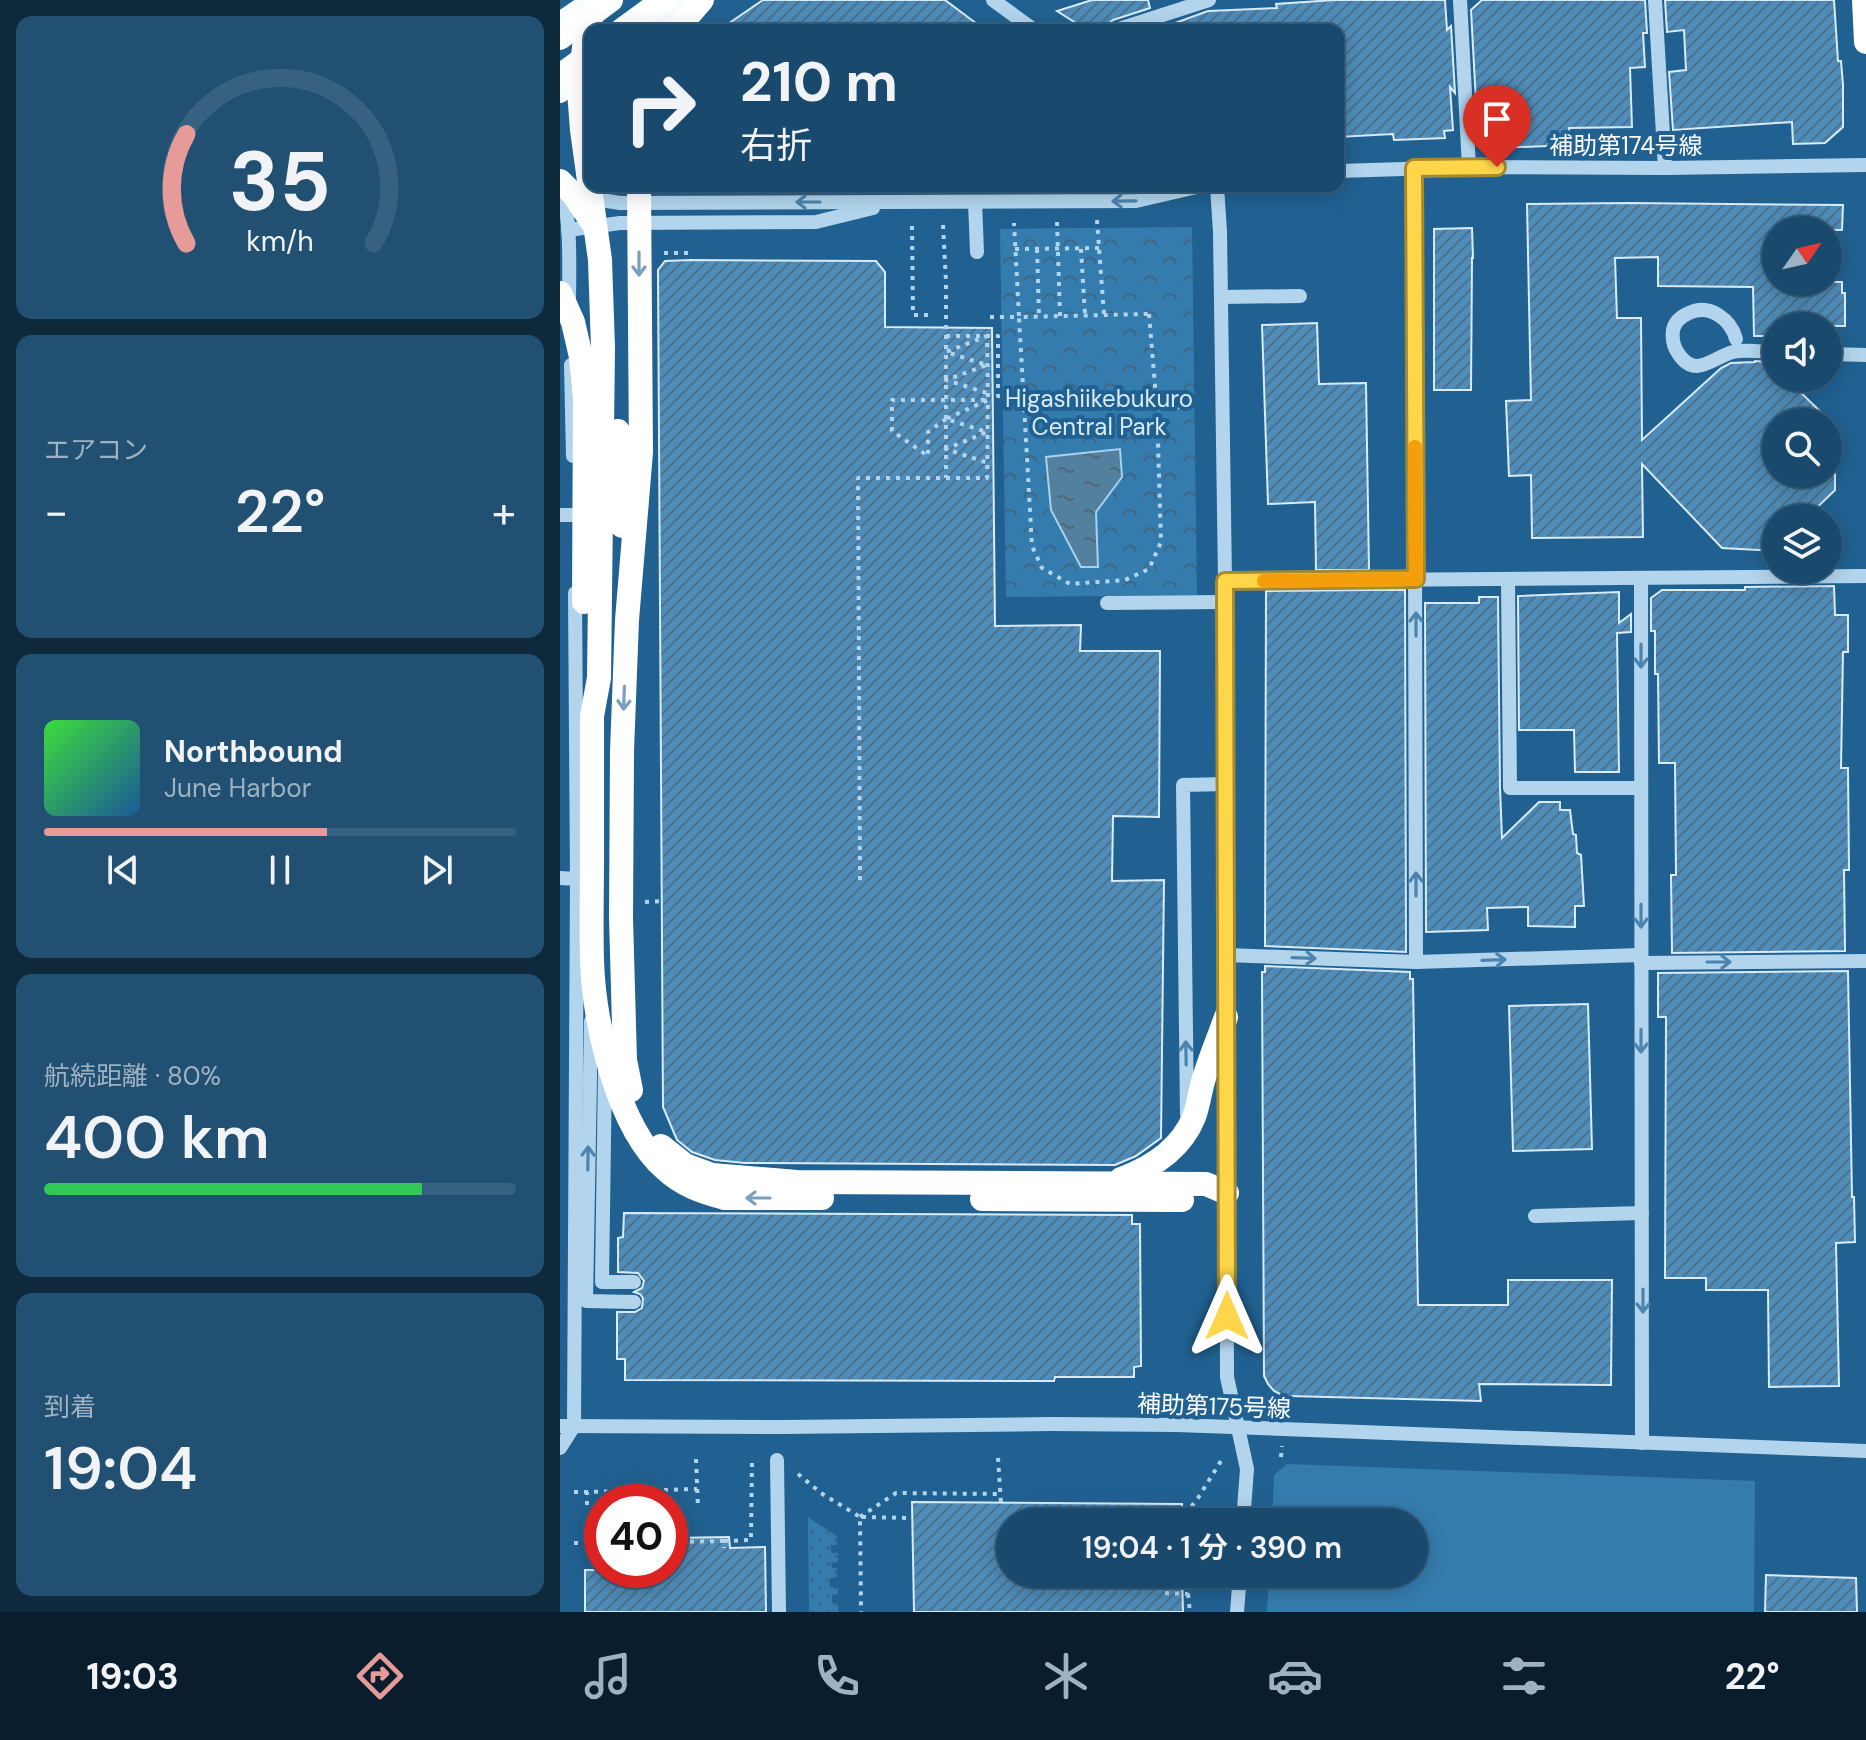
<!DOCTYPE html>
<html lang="ja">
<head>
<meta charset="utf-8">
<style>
  body { margin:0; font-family:"DM Sans","Noto Sans JP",sans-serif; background:#225072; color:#f1f3f6; height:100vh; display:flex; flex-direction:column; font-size:30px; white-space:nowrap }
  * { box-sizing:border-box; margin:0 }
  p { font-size:26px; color:#9fb2c2 }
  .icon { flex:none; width:44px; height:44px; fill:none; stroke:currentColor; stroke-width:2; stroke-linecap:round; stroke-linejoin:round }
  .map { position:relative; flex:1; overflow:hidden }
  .panel { display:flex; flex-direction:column; gap:16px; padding:16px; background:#0e283c; width:560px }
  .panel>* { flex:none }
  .hud { position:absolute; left:24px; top:24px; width:760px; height:168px; border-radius:16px; box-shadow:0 4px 20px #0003,0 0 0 2px #376180; background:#19496d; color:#f1f3f6; overflow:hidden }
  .needle { width:52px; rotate:56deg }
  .tools { position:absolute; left:1202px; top:216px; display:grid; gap:16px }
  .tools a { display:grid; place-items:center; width:80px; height:80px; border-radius:50%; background:#19496d; box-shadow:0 4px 20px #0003,0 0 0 2px #376180; font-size:40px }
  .speed { position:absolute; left:24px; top:1484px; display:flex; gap:16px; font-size:40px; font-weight:700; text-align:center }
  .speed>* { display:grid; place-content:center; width:104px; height:104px; border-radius:50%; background:#19496d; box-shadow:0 4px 20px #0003,0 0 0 2px #376180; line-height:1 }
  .speed .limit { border:12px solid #d22; background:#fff; color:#111 }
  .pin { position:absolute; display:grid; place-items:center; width:68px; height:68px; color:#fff; margin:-82px -34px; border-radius:50% 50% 50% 0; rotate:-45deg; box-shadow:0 0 8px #0007 }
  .pin .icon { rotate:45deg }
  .me { position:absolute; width:88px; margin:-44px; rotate:0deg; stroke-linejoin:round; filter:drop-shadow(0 0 6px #0008) }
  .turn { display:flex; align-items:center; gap:28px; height:168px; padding:0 24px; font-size:36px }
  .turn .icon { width:104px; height:104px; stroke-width:2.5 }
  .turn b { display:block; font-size:56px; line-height:68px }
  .big { font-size:60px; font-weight:600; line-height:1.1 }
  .panel .widget { flex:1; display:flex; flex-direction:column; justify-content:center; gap:12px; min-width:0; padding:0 28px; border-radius:16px; background:#225072 }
  .panel .dial { align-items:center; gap:0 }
  .dial svg { height:208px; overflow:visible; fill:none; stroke:#376180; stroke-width:7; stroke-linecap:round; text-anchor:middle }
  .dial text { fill:#f1f3f6; stroke:none }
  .song { display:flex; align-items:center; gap:24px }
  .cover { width:96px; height:96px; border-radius:12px; background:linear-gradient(135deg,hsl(120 70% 55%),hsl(210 70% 35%)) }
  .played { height:8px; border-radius:4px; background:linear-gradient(90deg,#e69b98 60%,#376180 60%) }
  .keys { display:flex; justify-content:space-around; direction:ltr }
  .heat { display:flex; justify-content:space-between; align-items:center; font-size:44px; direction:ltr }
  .charge { height:12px; border-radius:6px; background:linear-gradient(90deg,#34c759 80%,#376180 0) }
  .trip { position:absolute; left:436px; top:1508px; width:432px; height:80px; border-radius:40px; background:#19496d; box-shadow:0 4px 20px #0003,0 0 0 2px #376180; font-weight:600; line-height:80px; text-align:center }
  .tabs { display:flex; height:128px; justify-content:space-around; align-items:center; background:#0a1d2c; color:#9fb2c2 }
  .tabs .icon { width:56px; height:56px }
  .tabs .active { color:#e69b98 }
  .tabs b { font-size:36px; color:#f1f3f6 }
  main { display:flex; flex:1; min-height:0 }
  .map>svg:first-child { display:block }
  .grass { fill:#357cae }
  .park { fill:url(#park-crowns) }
  .garden { fill:url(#garden-dots) }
  .water { fill:url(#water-ripples); stroke:#a6d1ee; stroke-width:2 }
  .building { fill:url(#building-hatch); stroke:#d8ebf9; stroke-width:2 }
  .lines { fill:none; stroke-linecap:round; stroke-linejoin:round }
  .path { stroke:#b2d5ed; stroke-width:4; stroke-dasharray:4 6; stroke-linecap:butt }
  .minor { stroke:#b2d5ed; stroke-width:14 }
  .major { stroke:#f8fcff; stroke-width:20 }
  .highway { stroke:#fff; stroke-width:24 }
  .highway-bridge { stroke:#fff; stroke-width:24 }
  .oneway { stroke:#4c84ad }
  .oneway2 { stroke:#7aa0bd }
  .route-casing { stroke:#a68a30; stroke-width:20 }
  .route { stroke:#ffd54a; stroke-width:14 }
  .slow { stroke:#f59e0b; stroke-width:14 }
  .labels { text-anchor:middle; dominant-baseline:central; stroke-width:8; stroke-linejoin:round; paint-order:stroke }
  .street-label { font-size:24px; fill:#fff; stroke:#216191 }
  .park-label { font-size:24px; fill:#d8ebf9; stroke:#216191 }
</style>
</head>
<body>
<main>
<section class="panel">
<div class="widget dial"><svg viewBox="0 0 100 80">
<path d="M14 69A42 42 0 1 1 86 69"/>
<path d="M14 69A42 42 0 0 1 14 27" stroke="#e69b98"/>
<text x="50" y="56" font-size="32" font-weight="700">35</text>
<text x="50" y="72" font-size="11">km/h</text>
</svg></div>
<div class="widget"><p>エアコン</p>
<div class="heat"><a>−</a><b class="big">22°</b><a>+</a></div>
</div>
<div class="widget">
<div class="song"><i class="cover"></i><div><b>Northbound</b><p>June Harbor</p></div></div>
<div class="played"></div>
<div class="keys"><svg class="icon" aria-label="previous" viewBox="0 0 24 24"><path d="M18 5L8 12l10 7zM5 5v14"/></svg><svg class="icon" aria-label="pause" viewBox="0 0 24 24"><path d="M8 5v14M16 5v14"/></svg><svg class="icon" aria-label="next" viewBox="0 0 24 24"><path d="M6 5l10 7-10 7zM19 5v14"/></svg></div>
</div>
<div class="widget"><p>航続距離 · 80%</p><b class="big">400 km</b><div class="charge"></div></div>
<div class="widget"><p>到着</p><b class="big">19:04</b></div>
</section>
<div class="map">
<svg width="1306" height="1612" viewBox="0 0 1306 1612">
  <defs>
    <pattern id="park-crowns" width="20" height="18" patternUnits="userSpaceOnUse" patternTransform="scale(2)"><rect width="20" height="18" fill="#357cae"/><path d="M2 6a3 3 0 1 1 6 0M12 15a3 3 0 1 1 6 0" fill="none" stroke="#3f6682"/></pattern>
    <pattern id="garden-dots" width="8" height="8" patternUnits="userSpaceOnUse" patternTransform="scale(2)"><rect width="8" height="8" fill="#357cae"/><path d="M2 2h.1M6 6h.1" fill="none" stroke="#3f6682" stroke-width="1.8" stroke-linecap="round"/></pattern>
    <pattern id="water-ripples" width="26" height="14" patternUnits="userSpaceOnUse" patternTransform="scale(2)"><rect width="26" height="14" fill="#5480a0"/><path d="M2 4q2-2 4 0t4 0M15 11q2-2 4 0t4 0" fill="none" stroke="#50697a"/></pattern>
    <pattern id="building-hatch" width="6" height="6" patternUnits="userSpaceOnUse" patternTransform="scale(2)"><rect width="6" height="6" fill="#4e8cb9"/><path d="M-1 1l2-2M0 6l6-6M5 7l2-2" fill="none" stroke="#4d728d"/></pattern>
  </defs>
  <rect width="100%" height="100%" fill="#216191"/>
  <path class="grass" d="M727 1464 1195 1481 1194 1612H707L709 1574H854V1522H712L714 1475Z"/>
  <path class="park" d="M632 227 637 595 446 597 440 229Z"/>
  <path class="garden" d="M248 1517 277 1536V1545H271V1553H278V1562L271 1563 272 1568H277V1577L270 1578V1587L278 1588V1594L272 1595V1603H278V1612H249Z"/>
  <path class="water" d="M560 449 562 477 536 512 538 567H521L491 510 486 457Z"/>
  <g class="building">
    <path d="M203 0H385L425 30H159Z"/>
    <path d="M532 0H588L590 8 553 20 548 24 546 30 516 23 497 11Z"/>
    <path d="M774 0H885L887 30 891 26 895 93 890 87 893 130 884 131 885 138 834 140 833 134 778 137V30H604V27L648 11 717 8 716 4Z"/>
    <path d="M922 0H1085L1087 33H1083L1085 67 1070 68 1072 127 1009 128 1010 145 937 148 917 121 911 10Z"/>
    <path d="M1105 0H1274L1278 61H1281L1283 85V127L1265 143 1233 144 1232 122 1113 130 1109 72 1126 70 1124 30 1107 32Z"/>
    <path d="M1069 203 1283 205 1282 230H1216V282H1282V293H1285V326H1216V336H1194L1193 287 1098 286V257L1055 258 1057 318H1081L1082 440 1161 368 1171 363 1195 362V361L1210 362 1216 368V378H1226L1271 422H1216V474H1275V490L1246 518H1216V551L1162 548 1082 464 1083 537 972 538 971 475 949 476 946 401 971 400 967 204Z"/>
    <path d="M912 228 913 258H912L911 390H874V229Z"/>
    <path d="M130 260 316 261 325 272V327L432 328 435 626 521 625 520 651H600L599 817 553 816 552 881 604 880 601 1138 576 1156 555 1165 185 1163 155 1160 132 1152 117 1140 103 1107 98 270 105 261Z"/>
    <path d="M757 323 759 384 806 383 809 570H756L755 502 708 504 702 325Z"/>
    <path d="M1274 586 1275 615H1288V652H1283L1281 768H1288L1289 870H1284L1285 951 1112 953 1111 875H1116L1115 763H1099L1098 674H1095V631H1091V598L1102 590H1185V587Z"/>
    <path d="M809 590H845L846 952 705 946 706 591Z"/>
    <path d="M1059 592V623L1071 614V632L1057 633 1059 772H1015L1014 730H959L958 596Z"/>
    <path d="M919 597H938L940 788 942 838 979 802H1000V810H1010L1013 834 1016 835 1017 853 1021 855 1024 906H1015V927L968 926V907L927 908 928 930 866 932 865 603H919Z"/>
    <path d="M705 966 850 972V979H853L858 1305H948V1280H1052L1051 1385 919 1384 921 1401 729 1396 722 1395 714 1391 708 1384 704 1376 702 972H705Z"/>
    <path d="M1288 971 1292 1197H1294L1295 1242 1276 1243 1279 1386 1209 1387 1208 1290H1146V1278H1105L1106 1017H1098V973Z"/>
    <path d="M1028 1004 1032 1149 953 1151 949 1006Z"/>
    <path d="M64 1213 572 1215V1224H580L581 1366 574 1367V1377H495L494 1381 65 1380V1359H57V1312H75L82 1308 83 1298 80 1294 74 1292 82 1288 84 1281 78 1273 58 1272V1238L63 1237Z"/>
    <path d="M352 1502 622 1504V1522H450V1574H622L623 1612H354Z"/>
    <path d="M169 1537 170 1548 205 1547 206 1612H25V1570H110V1538Z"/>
    <path d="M1206 1575 1296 1578 1297 1612H1205Z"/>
  </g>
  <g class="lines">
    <g class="path">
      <path d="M537 220 544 315"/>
      <path d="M497 222 500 316"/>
      <path d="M383 225 386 282V478"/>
      <path d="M352 226 353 315H372"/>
      <path d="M455 249 539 248"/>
      <path d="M477 249 479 316"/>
      <path d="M521 249 525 315"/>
      <path d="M104 253H130"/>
      <path d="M589 314 597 409 601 542 589 569 565 580 510 584 482 568 472 546 459 317Z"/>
      <path d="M430 317H459L454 223"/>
      <path d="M386 336H438V396L463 397"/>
      <path d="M597 409 633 406"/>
      <path d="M386 419 368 432V456L332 431V400H428L427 336 386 352 427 365 386 380 427 393"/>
      <path d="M300 880 298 478H427C428 452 427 426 428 400L386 419 427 432 386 449 428 463"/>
      <path d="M85 902 102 901"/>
      <path d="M721 1457 722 1446"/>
      <path d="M438 1458 441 1503"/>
      <path d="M136 1459 138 1509"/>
      <path d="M238 1474 261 1493 300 1517 301 1612"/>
      <path d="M14 1492H27"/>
      <path d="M27 1505V1492L137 1489"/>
      <path d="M300 1517 336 1493 441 1494"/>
      <path d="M302 1517 352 1518"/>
      <path d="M619 1522 638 1498 661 1461"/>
      <path d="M164 1541 191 1540 192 1460"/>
      <path d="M110 1542 164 1541V1548"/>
      <path d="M14 1543H42"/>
      <path d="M605 1593 628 1594 636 1574"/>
      <path d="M628 1594 630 1612"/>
    </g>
    <g class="minor">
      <path d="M433 0 474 30"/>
      <path d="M900 0 909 167"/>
      <path d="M1095 0 1105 168"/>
      <path d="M556 30 649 0"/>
      <path d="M854 168 856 962"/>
      <path d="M778 171 909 167 1105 168 1306 165"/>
      <path d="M0 186C12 214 9 273 9 304"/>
      <path d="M657 186 660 232 665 581 667 1377 687 1469 683 1522"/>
      <path d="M28 198 60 203 576 201 641 186"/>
      <path d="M415 202 417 252"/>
      <path d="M8 230 60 223 256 222 313 208"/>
      <path d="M661 297 740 296"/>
      <path d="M1176 339C1171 320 1150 303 1129 313 1122 316 1115 321 1113 330 1112 338 1113 346 1118 353 1135 380 1153 357 1173 352 1185 349 1203 352 1216 352"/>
      <path d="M1268 354 1306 355"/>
      <path d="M11 365 13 456"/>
      <path d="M0 515H15"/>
      <path d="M1081 578 1082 1443"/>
      <path d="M948 579 950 788H1081"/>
      <path d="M665 581 1306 576"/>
      <path d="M547 603 665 602"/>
      <path d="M0 878 17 879"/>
      <path d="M666 955 856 962 1081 955"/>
      <path d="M1081 963 1306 961"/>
      <path d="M31 1021 26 1301 74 1302"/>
      <path d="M45 1069 42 1282H74"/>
      <path d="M627 1114 623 785 666 784"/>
      <path d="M975 1216 1082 1213"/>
      <path d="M0 1426 222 1427 492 1424 617 1425 1306 1451"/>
      <path d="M0 1448 14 1426 17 879 15 593"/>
      <path d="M217 1460 219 1612"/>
      <path d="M677 1612 680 1574"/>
    </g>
    <g class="major">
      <path d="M0 22 32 0"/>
      <path d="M92 22 121 0"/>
      <path d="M0 93 27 73"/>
    </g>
    <g class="highway">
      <path d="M1304 0 1306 42"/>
      <path d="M62 30 103 0"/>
      <path d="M0 38 51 0"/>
      <path d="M0 76 30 54"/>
      <path d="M152 1175 237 1182 646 1184 667 1193"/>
      <path d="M561 1179C591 1168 621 1149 634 1117 639 1104 640 1089 645 1075 651 1056 659 1037 666 1017"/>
      <path d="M165 1198H262"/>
      <path d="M422 1199 622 1200"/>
    </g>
    <g class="highway-bridge">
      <path d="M39 0 32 15 25 39 19 91 22 130 40 260 43 348 39 678 32 716C32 763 32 810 32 856 32 891 31 926 32 960 34 1023 57 1127 105 1169 122 1185 142 1192 165 1198"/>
      <path d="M116 30 142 0"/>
      <path d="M0 181 14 195 32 222"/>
      <path d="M0 293 13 322 21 357 25 399 24 602"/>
      <path d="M58 431 62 526"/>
      <path d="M71 1090 65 1060 61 918 62 751 67 620 81 452 79 186"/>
      <path d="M101 1146 125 1165 152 1175"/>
    </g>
  </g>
  <defs><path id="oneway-shaft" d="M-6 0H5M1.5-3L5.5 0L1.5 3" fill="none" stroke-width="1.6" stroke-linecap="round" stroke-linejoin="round" transform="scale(2)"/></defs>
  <g class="oneway">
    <use href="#oneway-shaft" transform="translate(564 201) rotate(179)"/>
    <use href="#oneway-shaft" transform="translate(248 202) rotate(180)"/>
    <use href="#oneway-shaft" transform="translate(856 624) rotate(-90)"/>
    <use href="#oneway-shaft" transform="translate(1081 656) rotate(90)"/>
    <use href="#oneway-shaft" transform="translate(856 884) rotate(-90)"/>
    <use href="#oneway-shaft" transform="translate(1081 916) rotate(90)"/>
    <use href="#oneway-shaft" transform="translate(744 958) rotate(2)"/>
    <use href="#oneway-shaft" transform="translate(934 960) rotate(-2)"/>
    <use href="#oneway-shaft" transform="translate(1159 962)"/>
    <use href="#oneway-shaft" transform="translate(1081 1041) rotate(90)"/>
    <use href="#oneway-shaft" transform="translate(626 1053) rotate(-91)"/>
    <use href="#oneway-shaft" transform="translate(28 1158) rotate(-89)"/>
    <use href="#oneway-shaft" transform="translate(1083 1301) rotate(90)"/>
  </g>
  <g class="oneway2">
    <use href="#oneway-shaft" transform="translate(79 264) rotate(90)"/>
    <use href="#oneway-shaft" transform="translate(64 698) rotate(92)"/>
    <use href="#oneway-shaft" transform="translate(198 1198) rotate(-180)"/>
  </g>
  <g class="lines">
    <g class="route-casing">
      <path id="route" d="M667 1316 665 581 856 579 854 168 937 167"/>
    </g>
    <use href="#route" class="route"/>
    <path class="slow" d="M704 581 856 579 855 447"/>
  </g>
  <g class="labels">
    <g class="street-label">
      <text x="1066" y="145">補助第174号線</text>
      <text transform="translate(654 1406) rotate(2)">補助第175号線</text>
    </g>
    <g class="park-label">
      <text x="539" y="398">Higashiikebukuro<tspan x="539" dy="28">Central Park</tspan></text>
    </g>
  </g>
</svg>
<div class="tools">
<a><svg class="needle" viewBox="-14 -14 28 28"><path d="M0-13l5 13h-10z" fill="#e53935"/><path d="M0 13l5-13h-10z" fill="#9fb2c2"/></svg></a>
<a><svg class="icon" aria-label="sound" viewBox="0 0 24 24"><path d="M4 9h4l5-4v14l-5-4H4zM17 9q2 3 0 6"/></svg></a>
<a><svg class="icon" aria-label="search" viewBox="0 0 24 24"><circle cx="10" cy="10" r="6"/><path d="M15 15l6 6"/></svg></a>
<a><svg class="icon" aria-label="layers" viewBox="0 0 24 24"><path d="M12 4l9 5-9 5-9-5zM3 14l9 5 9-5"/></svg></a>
</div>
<div class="speed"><div class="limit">40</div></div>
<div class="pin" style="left:937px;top:167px;background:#d93025"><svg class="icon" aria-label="arrive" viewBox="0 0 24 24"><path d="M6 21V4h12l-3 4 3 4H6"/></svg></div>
<svg class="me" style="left:667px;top:1316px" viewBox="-20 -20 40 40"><path d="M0-17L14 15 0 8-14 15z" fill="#ffd54a" stroke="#fff" stroke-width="4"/></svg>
<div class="trip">19:04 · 1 分 · 390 m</div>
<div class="hud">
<div class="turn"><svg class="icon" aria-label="right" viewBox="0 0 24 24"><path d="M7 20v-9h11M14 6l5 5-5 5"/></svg><div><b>210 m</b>右折</div></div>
</div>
</div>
</main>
<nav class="tabs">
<b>19:03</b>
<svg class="icon active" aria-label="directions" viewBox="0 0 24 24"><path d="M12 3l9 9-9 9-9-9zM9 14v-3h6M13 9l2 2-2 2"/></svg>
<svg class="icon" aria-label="music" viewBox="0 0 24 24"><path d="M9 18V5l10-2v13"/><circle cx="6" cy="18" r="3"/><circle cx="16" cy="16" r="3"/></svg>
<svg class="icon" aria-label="phone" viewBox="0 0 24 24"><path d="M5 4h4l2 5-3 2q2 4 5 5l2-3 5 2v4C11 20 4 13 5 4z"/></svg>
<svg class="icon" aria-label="climate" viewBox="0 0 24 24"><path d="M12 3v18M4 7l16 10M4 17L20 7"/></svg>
<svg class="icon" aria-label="car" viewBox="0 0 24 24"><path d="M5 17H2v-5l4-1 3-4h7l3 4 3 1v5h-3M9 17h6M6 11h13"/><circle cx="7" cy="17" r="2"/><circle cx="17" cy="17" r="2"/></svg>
<svg class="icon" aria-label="filters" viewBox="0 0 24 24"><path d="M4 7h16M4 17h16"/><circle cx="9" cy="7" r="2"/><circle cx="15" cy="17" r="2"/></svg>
<b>22°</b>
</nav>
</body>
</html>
